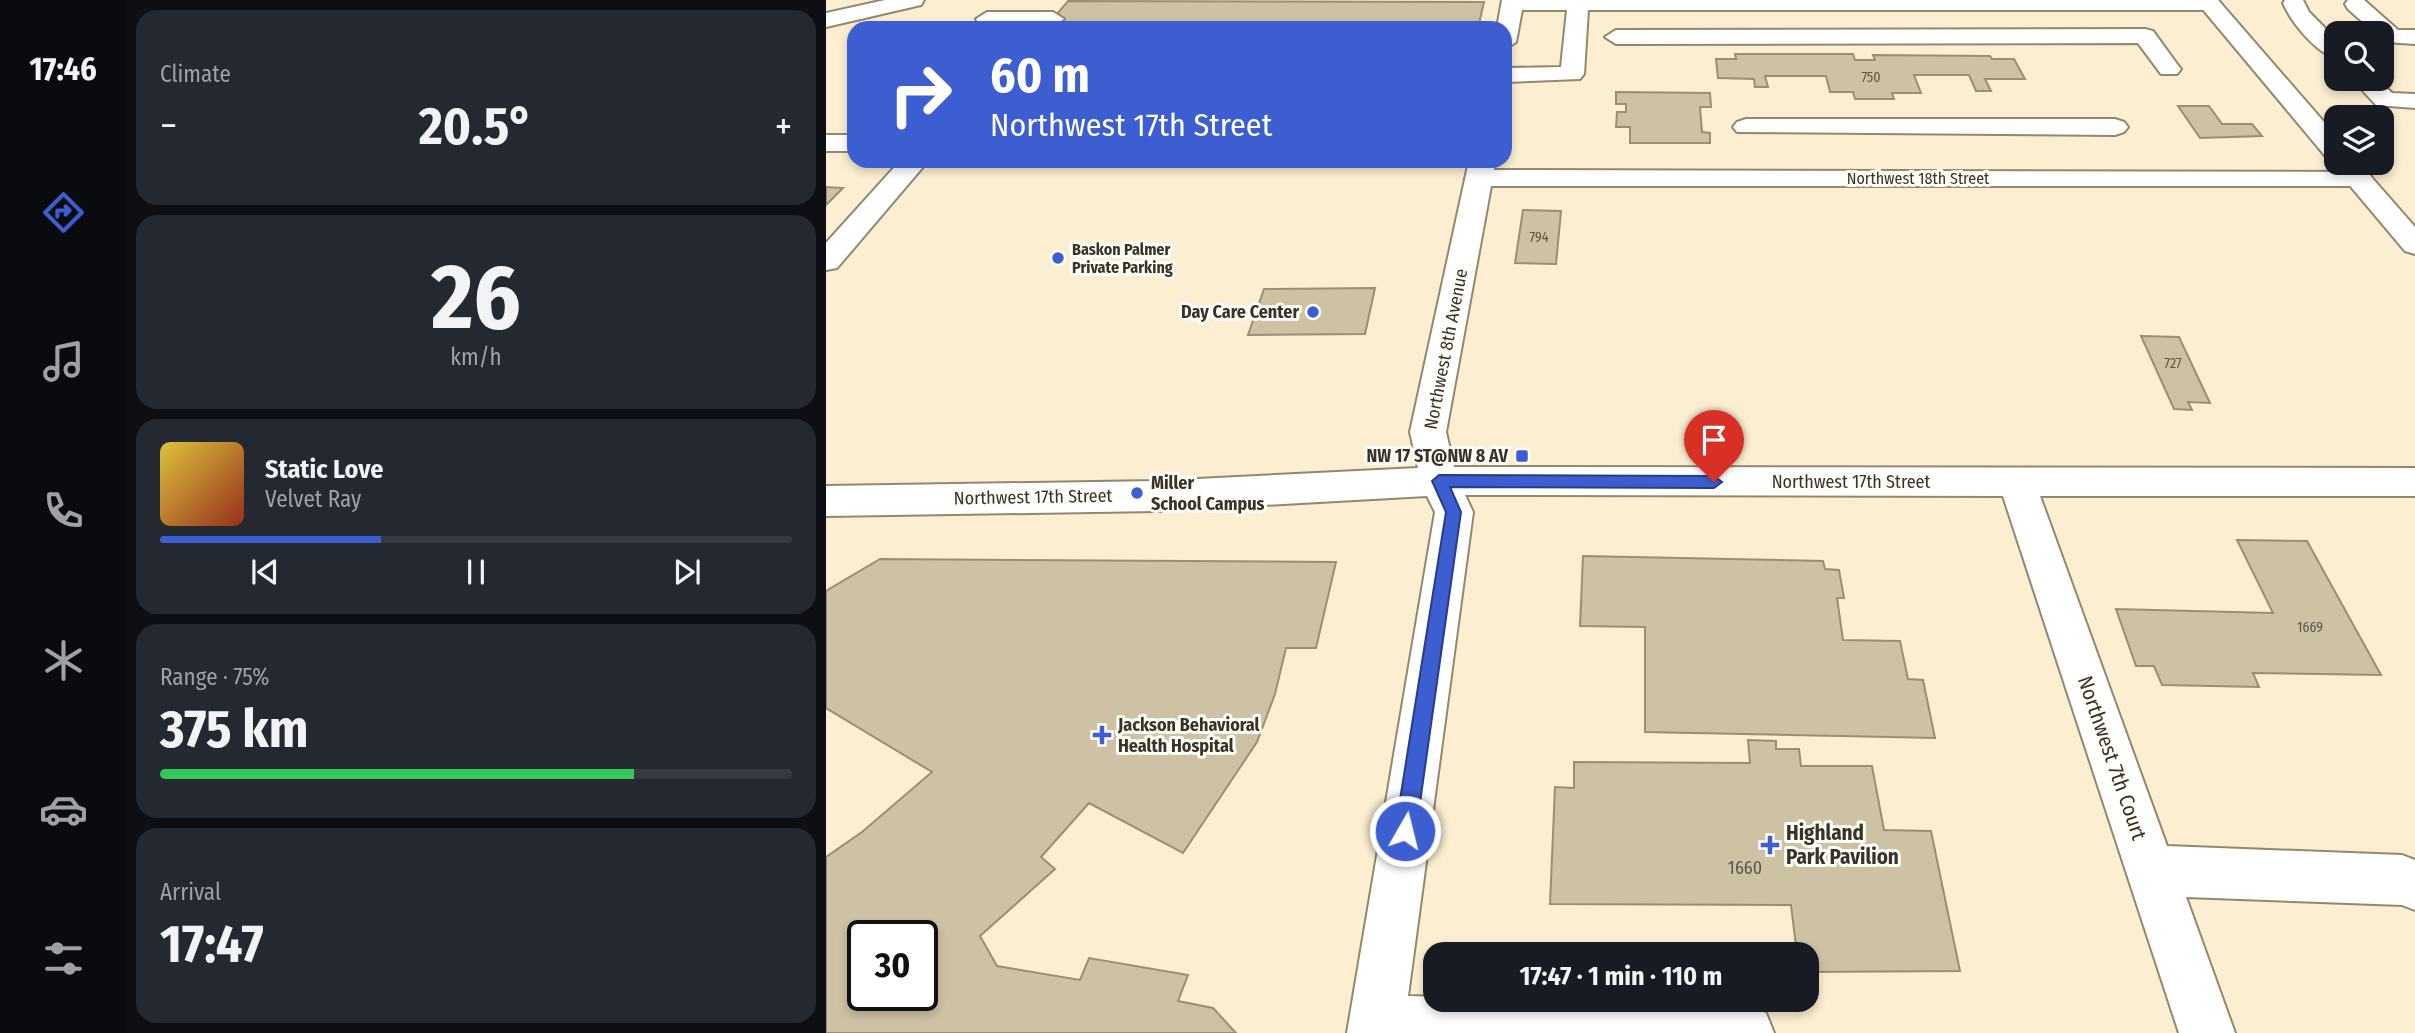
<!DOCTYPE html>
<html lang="en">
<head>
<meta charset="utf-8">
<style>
  body { margin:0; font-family:"Fira Sans Condensed",sans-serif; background:#242831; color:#f1f3f6; height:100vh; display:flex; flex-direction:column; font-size:26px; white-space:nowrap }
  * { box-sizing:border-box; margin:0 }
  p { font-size:23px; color:#9ea1a6 }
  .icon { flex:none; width:38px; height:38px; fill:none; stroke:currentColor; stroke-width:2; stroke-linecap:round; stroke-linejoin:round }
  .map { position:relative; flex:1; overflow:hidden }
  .sheet { display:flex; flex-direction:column; gap:10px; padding:10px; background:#0d0f14; width:700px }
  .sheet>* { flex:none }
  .top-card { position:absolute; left:21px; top:21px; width:665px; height:147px; border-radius:21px; box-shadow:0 4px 10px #0003; background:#3c5ed0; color:#fff; overflow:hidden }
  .controls { position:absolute; left:1498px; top:21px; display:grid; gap:14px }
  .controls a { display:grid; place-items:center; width:70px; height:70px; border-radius:14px; background:#171b24; box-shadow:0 4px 10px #0003; font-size:35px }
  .speed { position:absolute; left:21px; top:920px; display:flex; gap:14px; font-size:35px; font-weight:700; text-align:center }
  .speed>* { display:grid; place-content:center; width:91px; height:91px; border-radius:50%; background:#171b24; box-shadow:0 4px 10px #0003; line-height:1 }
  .speed .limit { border:4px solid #111; border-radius:10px; background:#fff; color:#111 }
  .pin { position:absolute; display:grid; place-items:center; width:60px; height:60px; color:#fff; margin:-72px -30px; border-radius:50% 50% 50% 0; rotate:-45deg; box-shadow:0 0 7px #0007 }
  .pin .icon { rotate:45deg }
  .me { position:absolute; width:77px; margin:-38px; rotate:8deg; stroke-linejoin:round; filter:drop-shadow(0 0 5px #0008) }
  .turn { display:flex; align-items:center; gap:24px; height:147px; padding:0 28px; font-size:32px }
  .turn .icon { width:91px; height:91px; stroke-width:2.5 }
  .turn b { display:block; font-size:49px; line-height:60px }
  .big { font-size:52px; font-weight:700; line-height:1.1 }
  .sheet .card { flex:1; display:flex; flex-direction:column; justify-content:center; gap:10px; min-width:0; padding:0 24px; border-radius:21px; background:#242831 }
  .sheet .dial { align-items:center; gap:0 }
  .dial b { font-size:91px; line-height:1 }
  .song { display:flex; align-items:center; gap:21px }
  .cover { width:84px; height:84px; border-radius:10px; background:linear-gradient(135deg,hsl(50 70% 55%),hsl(10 70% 35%)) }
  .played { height:7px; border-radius:4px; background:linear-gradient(90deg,#3c5ed0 35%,#363941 35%) }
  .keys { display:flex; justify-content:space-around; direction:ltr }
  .heat { display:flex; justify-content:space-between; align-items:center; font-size:38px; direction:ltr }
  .charge { height:10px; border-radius:5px; background:linear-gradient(90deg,#34c759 75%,#363941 0) }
  .trip { position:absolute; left:597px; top:942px; width:396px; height:70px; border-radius:21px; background:#171b24; box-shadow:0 4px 10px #0003; font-weight:700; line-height:70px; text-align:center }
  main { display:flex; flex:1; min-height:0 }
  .menu { display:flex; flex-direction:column; width:126px; justify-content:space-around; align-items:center; background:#090b0e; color:#9ea1a6 }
  .menu .icon { width:49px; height:49px }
  .menu .selected { color:#3c5ed0 }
  .menu b { font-size:32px; color:#f1f3f6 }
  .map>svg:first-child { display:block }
  .building { fill:#cec2a5; stroke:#9a8e73; stroke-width:2; fill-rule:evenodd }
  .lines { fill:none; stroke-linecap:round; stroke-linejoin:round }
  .minor-casing { stroke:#93876d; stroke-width:4 }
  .major-casing { stroke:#93876d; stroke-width:4 }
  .minor { fill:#fff; fill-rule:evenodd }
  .major { fill:#fff; fill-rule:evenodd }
  .route { fill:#3c5ed0; stroke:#273d87; stroke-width:2 }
  .poi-dot { fill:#3c5ed0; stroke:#fffdf7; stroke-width:2.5 }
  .labels { text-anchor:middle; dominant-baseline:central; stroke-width:6; stroke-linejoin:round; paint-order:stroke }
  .number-label { font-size:14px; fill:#5e5747 }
  .far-street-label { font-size:16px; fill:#383328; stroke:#fffdf7 }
  .far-poi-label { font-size:16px; font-weight:bold; fill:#383328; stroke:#fffdf7; text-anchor:start }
  .poi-label { font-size:18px; font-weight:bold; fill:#383328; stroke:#fffdf7; text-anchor:end }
  .street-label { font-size:18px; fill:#383328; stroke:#fffdf7 }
  .near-number-label { font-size:18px; fill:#5e5747 }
  .near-street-label { font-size:21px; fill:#383328; stroke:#fffdf7 }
  .near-poi-label { font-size:21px; font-weight:bold; fill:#383328; stroke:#fffdf7; text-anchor:start }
</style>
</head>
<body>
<main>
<nav class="menu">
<b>17:46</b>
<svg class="icon selected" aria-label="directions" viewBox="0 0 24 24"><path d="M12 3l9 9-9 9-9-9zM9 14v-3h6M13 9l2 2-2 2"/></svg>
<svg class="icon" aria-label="music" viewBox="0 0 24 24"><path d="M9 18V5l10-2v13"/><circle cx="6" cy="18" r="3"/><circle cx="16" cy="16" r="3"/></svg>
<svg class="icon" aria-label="phone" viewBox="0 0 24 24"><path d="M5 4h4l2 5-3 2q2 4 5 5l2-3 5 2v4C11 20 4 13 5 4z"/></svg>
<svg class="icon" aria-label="climate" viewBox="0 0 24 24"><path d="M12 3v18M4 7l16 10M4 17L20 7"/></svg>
<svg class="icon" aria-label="car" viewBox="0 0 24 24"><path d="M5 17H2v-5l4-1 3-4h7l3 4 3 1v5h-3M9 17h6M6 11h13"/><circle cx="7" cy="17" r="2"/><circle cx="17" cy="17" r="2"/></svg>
<svg class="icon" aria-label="filters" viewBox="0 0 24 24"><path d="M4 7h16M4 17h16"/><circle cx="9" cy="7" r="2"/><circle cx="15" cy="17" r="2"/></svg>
</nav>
<section class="sheet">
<div class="card"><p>Climate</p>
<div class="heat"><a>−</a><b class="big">20.5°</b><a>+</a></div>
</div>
<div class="card dial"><b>26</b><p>km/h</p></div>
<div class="card">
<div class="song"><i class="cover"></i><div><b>Static Love</b><p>Velvet Ray</p></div></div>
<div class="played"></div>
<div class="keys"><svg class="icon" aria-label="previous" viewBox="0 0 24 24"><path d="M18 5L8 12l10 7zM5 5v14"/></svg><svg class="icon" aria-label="pause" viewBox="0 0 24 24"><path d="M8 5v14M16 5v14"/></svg><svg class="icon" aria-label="next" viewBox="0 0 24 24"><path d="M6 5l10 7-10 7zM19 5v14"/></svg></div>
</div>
<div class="card"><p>Range · 75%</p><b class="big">375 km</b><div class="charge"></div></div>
<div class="card"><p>Arrival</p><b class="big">17:47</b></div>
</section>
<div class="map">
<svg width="1589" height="1033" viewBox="0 0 1589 1033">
  <rect width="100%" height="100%" fill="#fbeed1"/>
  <g class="building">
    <path d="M242 1 658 2 652 28H219Z"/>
    <path d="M909 54H1027L1029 60H1049L1047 55 1164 56 1166 59H1188L1199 79H1159L1165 91H1150L1143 75H1088L1095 93H1066L1068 99H1029L1027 92H1004L1000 76H939L942 87H929L928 79 892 78 890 59H910Z"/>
    <path d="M790 92 884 93 885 107H874L876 132 884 133V143H804V127H790L791 112H800V104H790Z"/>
    <path d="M1352 106H1383L1396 124H1426L1436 136 1374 138Z"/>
    <path d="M0 187 17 188 0 205Z"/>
    <path d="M697 210 735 211 730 264 689 263Z"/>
    <path d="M549 288 539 334 422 335 438 289Z"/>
    <path d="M1315 336 1353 337 1384 403 1362 402 1366 410 1348 409Z"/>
    <path d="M1411 540 1481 541 1555 675 1427 673 1433 687 1336 685 1328 666H1310L1290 609 1447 613Z"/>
    <path d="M757 556 997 561 999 569 1013 570 1018 598H1011L1017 640 1074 641 1082 679 1097 680 1109 738 819 732V627L754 626Z"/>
    <path d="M54 559 510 562 490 648H460L449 694 431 742 357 853 263 803 215 857 229 869 154 936 171 966 254 980 263 958 362 975 352 1001 387 1008 410 1033H0V857L36 832 106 772 0 708V591ZM37 936H96V996H37Z"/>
    <path d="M922 740 950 741V749H973L975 766H1046L1058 830 1105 831 1134 971 980 972V954H971L965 905 724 904 729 787 748 788V762L924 763Z"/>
  </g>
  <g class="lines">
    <g class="minor-casing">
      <g id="minor">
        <path d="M59 0H98L95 5 0 27V13Z"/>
        <path d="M676 0H1392L1395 4 1384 10H762L758 74 754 79 679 82V68L735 67 741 10H696L690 42 679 49V28H671Z"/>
        <path d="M1459 0H1477L1483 12 1510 39V58C1490 53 1465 22 1457 3Z"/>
        <path d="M1522 0H1538L1572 30H1589V44L1558 42 1556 33H1549L1522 9 1519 4Z"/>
        <path d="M161 12H227L238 19 227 26 153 24 150 19Z"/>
        <path d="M1319 29 1327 31 1351 64 1355 69 1351 74H1335L1312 43 790 44 779 37 790 30Z"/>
        <path d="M1526 79H1551L1566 93 1589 94V108L1550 105Z"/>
        <path d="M920 119H1289L1298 122 1302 127 1298 132 1289 135 911 132 907 127 911 122Z"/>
        <rect x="0" y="135" width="28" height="16"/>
        <path d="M74 161H102L11 268 0 270V243Z"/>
        <path d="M643 161H669L668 170 1542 172 1546 178 1542 184 1532 186H665L620 432 628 467 1589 468V496H1214L1341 846 1576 855 1589 860V910L1576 905 1360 897 1409 1033H1353L1177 496 639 495 647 512 582 996 920 1005 940 1013 948 1033H521L609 512 601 496 331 511 0 516V486L331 481 592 468 584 432Z"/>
      </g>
    </g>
    <g class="major-casing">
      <path id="major" d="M1369 0H1392L1510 136V163H1533L1589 227V254L1579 251 1510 169 1506 163 1508 159 1501 158Z"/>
    </g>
    <use href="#minor" class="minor"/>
    <use href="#major" class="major"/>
  </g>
  <path class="route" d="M613 475 888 476 896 482 888 488 624 487 635 512 590 831 587 838 579 841 572 838 569 831 620 512 606 481Z"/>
  <g class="poi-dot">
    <circle cx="232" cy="258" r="7"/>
    <circle cx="487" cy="312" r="7"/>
    <rect x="689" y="449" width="14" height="14" rx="3.5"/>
    <circle cx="311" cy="493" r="7"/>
    <path d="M272.5 724.5h7v7h7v7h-7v7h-7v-7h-7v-7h7z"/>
    <path d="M940.5 834.5h7v7h7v7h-7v7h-7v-7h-7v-7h7z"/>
  </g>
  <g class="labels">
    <g class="number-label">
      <text x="1045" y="77">750</text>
      <text x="713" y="237">794</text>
      <text x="1347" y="363">727</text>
      <text x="1484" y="627">1669</text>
    </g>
    <g class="far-street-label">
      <text x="1092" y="178">Northwest 18th Street</text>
    </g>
    <g class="far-poi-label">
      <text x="246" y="249">Baskon Palmer<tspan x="246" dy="18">Private Parking</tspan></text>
    </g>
    <g class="poi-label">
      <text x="473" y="312">Day Care Center</text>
      <text x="682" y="456">NW 17 ST@NW 8 AV</text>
      <text x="325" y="483" text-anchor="start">Miller<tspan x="325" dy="21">School Campus</tspan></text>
      <text x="292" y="725" text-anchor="start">Jackson Behavioral<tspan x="292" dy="21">Health Hospital</tspan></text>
    </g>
    <g class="street-label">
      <text transform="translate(620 349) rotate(-79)">Northwest 8th Avenue</text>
      <text x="1025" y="482">Northwest 17th Street</text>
      <text transform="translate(207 497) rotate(-1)">Northwest 17th Street</text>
    </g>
    <g class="near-number-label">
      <text x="919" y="868">1660</text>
    </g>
    <g class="near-street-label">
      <text transform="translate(1286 758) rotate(71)">Northwest 7th Court</text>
    </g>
    <g class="near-poi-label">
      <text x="960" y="833">Highland<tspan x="960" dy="24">Park Pavilion</tspan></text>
    </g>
  </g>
</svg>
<div class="controls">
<a><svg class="icon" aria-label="search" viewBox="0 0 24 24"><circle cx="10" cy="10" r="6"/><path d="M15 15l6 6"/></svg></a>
<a><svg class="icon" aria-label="layers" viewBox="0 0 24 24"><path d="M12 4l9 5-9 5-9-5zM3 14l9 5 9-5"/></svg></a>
</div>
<div class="speed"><div class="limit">30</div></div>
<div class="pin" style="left:888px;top:482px;background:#d93025"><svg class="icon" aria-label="arrive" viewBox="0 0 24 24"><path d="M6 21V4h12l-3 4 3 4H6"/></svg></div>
<svg class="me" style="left:579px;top:831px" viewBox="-20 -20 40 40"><circle r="17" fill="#3c5ed0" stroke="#fff" stroke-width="3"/><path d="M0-11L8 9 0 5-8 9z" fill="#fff"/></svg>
<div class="trip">17:47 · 1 min · 110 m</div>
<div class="top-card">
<div class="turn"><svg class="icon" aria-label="right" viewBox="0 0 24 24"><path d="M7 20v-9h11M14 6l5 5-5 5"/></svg><div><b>60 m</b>Northwest 17th Street</div></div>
</div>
</div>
</main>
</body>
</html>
